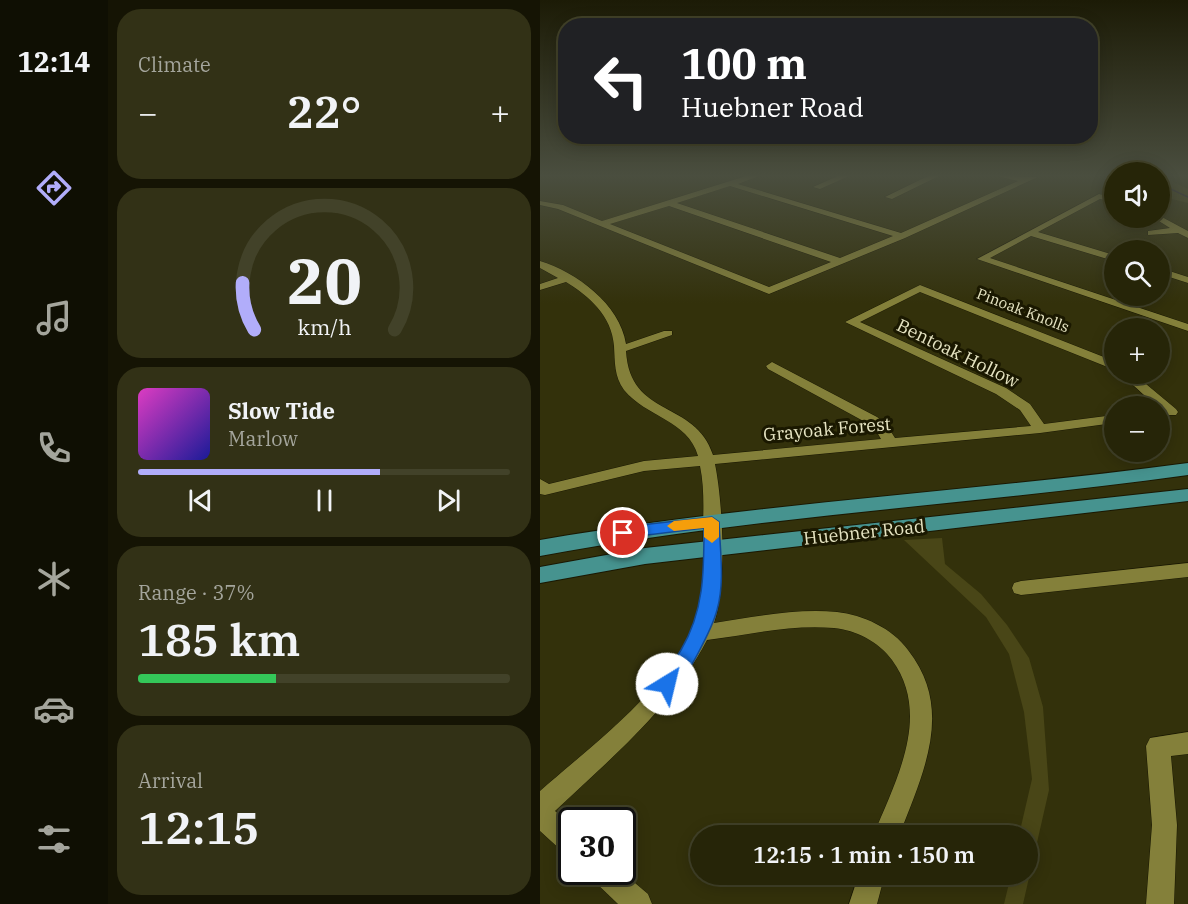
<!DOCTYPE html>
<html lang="en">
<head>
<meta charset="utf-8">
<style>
  body { margin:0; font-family:"IBM Plex Serif",serif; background:#323116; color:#f1f3f6; height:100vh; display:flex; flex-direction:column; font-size:22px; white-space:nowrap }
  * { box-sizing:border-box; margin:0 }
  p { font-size:20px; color:#a4a59c }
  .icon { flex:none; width:33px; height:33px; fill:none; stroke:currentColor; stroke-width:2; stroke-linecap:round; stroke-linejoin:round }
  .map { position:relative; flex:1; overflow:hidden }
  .sheet { display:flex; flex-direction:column; gap:9px; padding:9px; background:#151404; width:432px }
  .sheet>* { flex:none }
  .hud { position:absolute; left:18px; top:18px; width:540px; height:126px; border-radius:24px; box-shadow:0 3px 15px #0003,0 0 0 2px #424229; background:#202124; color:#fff; overflow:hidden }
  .controls { position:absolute; left:564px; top:162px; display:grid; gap:12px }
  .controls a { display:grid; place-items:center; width:66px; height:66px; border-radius:50%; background:#262508; box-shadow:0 3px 15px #0003,0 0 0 2px #424229; font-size:30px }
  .speed { position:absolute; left:18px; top:807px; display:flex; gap:12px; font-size:30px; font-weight:700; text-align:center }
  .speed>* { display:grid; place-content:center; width:78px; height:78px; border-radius:50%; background:#262508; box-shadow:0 3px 15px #0003,0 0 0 2px #424229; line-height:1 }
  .speed .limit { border:3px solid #111; border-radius:9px; background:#fff; color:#111 }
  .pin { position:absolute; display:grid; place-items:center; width:51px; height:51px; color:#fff; margin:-26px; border:3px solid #fff; border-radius:50%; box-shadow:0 2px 6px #0007 }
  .me { position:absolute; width:66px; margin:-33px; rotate:36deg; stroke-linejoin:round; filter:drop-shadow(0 0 4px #0008) }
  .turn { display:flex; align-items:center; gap:21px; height:126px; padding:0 24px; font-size:27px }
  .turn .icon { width:78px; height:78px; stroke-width:2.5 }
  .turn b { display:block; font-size:42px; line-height:51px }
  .big { font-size:45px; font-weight:600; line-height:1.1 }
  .sheet .widget { flex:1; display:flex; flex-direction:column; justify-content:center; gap:9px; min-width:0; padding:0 21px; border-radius:24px; background:#323116 }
  .sheet .dial { align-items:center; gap:0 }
  .dial svg { height:156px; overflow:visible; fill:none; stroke:#424229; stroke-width:7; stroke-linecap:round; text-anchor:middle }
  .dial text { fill:#f1f3f6; stroke:none }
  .song { display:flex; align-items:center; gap:18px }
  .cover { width:72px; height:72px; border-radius:9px; background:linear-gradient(135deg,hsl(310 70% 55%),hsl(240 70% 35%)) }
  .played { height:6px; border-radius:3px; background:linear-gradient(90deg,#b1adfa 65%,#424229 65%) }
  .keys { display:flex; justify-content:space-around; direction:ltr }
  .heat { display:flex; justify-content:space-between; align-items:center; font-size:33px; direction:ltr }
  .charge { height:9px; border-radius:4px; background:linear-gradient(90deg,#34c759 37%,#424229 0) }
  .trip { position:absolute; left:150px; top:825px; width:348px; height:60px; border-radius:30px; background:#262508; box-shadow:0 3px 15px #0003,0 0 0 2px #424229; font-weight:600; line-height:60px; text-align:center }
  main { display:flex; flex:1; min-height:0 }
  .menu { display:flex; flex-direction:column; width:108px; justify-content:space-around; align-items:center; background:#0f0f03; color:#a4a59c }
  .menu .icon { width:42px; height:42px }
  .menu .active { color:#b1adfa }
  .menu b { font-size:27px; color:#f1f3f6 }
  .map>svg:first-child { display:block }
  .green { fill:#494617 }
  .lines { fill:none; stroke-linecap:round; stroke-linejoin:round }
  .stream { stroke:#1a1043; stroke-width:1.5 }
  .minor-casing { stroke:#1a1803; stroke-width:1 }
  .major-casing { stroke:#1a1803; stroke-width:2 }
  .minor { fill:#84803a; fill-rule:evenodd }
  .major { fill:#46938f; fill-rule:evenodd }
  .route { fill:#1a73e8; stroke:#114b97; stroke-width:1.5 }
  .slow { fill:#f59e0b }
  .labels { text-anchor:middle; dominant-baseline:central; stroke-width:6; stroke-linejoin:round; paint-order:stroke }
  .far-street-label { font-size:15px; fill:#e6e4c2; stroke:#1a1800 }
  .street-label { font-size:18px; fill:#e6e4c2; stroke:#1a1800 }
</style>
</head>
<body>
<main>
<nav class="menu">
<b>12:14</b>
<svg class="icon active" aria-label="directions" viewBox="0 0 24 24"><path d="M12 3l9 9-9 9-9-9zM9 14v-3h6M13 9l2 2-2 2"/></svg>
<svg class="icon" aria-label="music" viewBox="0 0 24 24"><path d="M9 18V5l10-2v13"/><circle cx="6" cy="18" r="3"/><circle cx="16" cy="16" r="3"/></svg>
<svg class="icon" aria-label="phone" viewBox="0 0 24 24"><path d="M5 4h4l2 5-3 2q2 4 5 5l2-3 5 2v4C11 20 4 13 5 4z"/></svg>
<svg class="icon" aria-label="climate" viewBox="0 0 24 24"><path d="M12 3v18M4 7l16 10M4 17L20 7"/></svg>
<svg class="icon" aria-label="car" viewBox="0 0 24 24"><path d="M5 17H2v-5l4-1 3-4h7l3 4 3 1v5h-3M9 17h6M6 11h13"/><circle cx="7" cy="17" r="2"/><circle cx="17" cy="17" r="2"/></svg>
<svg class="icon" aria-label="filters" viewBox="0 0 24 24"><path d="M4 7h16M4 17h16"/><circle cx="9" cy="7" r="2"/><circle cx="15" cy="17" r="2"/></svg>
</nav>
<section class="sheet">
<div class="widget"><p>Climate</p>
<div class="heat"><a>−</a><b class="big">22°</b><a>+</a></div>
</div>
<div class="widget dial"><svg viewBox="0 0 100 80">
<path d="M14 69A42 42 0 1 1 86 69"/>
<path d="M14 69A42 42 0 0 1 8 45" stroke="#b1adfa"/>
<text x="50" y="56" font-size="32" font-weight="700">20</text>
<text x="50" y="72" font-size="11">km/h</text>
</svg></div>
<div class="widget">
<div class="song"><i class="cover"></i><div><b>Slow Tide</b><p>Marlow</p></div></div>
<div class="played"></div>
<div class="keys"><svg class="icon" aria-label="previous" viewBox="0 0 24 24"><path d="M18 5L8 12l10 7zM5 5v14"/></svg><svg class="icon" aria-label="pause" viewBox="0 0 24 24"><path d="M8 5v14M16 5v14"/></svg><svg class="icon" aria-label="next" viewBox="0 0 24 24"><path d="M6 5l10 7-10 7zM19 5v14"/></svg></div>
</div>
<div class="widget"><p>Range · 37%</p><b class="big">185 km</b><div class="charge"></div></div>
<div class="widget"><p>Arrival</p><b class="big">12:15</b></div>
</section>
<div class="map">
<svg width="648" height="904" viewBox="0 0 648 904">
  <rect width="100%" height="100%" fill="#33310b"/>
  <g class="green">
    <path d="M620 176H632L633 182 648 189V203L620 196Z"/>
    <path d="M402 538 405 564 441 594 467 625 489 658 503 707 509 790 483 904H464L471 875 488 874V836L479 835 492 779 484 712 469 654 446 617 364 540Z"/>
  </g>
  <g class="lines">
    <path class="stream" d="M620 184 648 197"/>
    <g class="minor-casing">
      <g id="minor">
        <path d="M206 176H219L198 184 361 233 478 181 457 176 498 177 365 238 229 294 18 209 0 205V201L23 205 62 221ZM190 186 353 236 300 258 137 203ZM129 206 291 262 229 287 70 224Z"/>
        <path d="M298 176H309L280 189 273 187Z"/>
        <path d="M388 176H399L352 199 345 197Z"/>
        <path d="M559 194 574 198V202L560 199 498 232 574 255V261L491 236 450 258 648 324V331L437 259Z"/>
        <path d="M620 216 648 231V238L638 233 608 235V231L630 228 614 218Z"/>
        <path d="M0 261C36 272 80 304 86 344L124 331H132V335L86 351C90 419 155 399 173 455L341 439 335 429 327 423 228 369 226 366 232 362 337 417 346 424 355 438 491 426 480 410 456 394 305 322 380 285 574 361V369L570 368 380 292 320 322 466 388 490 404 504 424 574 415V423L500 433 175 464C183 503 187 586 174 623 214 617 256 608 297 612 323 615 352 628 368 650 415 710 383 773 359 836H333C356 780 392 715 352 660 339 642 316 630 294 628 251 624 209 635 167 640 131 709 71 758 15 811L32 825V856L23 852 0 831V791C54 743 142 680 160 607 165 585 163 561 163 539 163 514 165 490 160 466L104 471 5 495 0 494V479L9 484 104 461 158 456C148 420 106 417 84 390 74 376 75 362 74 346 72 316 49 296 26 282L0 290V284L18 278 0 268Z"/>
        <path d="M620 268 648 277V283L620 274Z"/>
        <path d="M581 374H594L636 409 638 412 636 415H626L620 406H616Z"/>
        <path d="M648 563V577L481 595 474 593 472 588 474 583 481 581Z"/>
        <path d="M648 732V754L631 756 637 825 634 904H606L612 825 606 746 610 738Z"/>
        <path d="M50 872H82L108 894 112 904H78L54 881Z"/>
        <path d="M319 874H345L337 904H309Z"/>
      </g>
    </g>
    <g class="major-casing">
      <g id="major">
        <path d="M648 463V475C432 505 214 516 0 556V540C214 503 432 492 648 463Z"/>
        <path d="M648 489V501L105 564 0 583V567L105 548Z"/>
      </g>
    </g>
    <use href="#minor" class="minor"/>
    <use href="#major" class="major"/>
  </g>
  <linearGradient id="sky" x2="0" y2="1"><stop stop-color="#1c1b06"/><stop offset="0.58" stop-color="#4a4e3f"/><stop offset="1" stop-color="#4a4e3f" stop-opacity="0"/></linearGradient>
  <rect width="648" height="303" fill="url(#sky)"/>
  <path class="route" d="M172 517 179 522C180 550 185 582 177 610 173 626 146 681 133 690 129 693 124 692 120 690L117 684C123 671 134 662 141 650 164 611 164 572 164 528L83 538 75 533 83 527Z"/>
  <path class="slow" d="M172 517 179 522V537L172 543 164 537V528L134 531 127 526 134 521Z"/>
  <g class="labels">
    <g class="far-street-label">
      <text transform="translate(483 310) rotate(21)">Pinoak Knolls</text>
    </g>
    <g class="street-label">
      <text transform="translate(418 353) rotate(26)">Bentoak Hollow</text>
      <text transform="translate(287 429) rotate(-5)">Grayoak Forest</text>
      <text transform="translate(324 532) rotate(-6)">Huebner Road</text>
    </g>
  </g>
</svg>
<div class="controls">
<a><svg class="icon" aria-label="sound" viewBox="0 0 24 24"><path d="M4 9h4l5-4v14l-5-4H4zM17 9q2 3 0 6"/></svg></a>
<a><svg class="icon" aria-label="search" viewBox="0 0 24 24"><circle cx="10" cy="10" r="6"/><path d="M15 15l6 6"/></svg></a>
<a>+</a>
<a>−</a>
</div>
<div class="speed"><div class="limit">30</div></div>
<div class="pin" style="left:83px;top:533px;background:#d93025"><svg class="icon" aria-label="arrive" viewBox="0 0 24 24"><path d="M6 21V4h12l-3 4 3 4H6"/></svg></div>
<svg class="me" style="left:127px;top:684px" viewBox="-20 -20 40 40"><circle r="19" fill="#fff"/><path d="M0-13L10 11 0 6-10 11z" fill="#1a73e8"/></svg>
<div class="trip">12:15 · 1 min · 150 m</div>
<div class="hud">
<div class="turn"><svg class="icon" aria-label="left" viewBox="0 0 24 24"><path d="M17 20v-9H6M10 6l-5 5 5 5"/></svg><div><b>100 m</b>Huebner Road</div></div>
</div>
</div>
</main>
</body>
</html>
